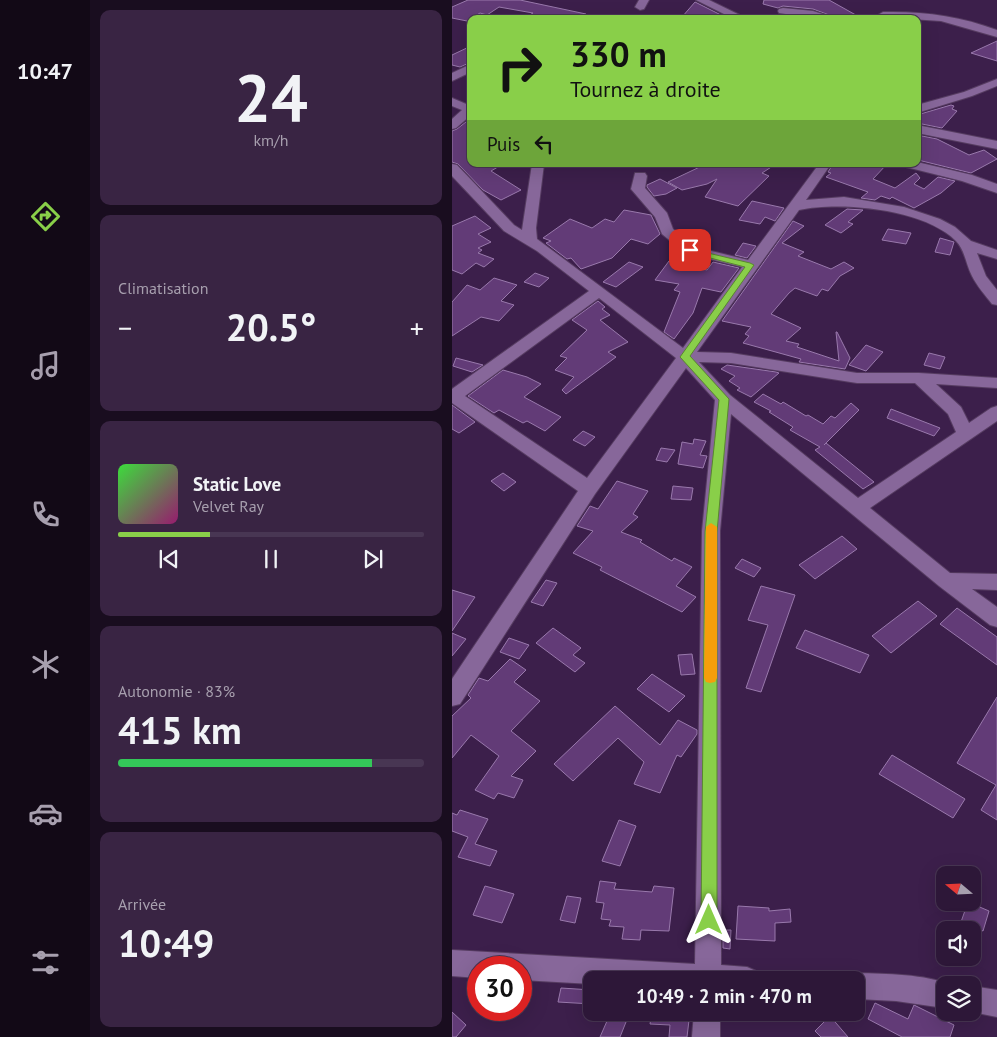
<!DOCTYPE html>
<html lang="fr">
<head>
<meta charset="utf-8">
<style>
  body { margin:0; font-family:"PT Sans",sans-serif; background:#392443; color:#f1f3f6; height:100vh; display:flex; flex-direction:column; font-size:19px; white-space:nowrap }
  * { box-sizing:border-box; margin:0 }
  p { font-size:16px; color:#a79fae }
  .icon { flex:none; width:28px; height:28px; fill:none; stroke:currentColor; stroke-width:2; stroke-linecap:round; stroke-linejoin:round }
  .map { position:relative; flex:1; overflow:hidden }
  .sheet { display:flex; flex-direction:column; gap:10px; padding:10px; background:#190d1f; width:362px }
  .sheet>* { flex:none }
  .top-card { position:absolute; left:15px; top:15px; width:454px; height:152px; border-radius:10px; box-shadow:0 5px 20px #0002,0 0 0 1px #483653; background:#89cf49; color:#111; overflow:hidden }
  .needle { width:32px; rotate:289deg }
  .buttons { position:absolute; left:484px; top:866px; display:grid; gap:10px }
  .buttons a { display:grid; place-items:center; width:45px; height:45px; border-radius:10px; background:#2d1738; box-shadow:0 5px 20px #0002,0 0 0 1px #483653; font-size:25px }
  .speed { position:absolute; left:15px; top:956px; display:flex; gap:10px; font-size:25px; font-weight:700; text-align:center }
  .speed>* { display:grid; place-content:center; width:65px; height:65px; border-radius:50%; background:#2d1738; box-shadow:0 5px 20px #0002,0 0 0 1px #483653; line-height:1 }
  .speed .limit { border:8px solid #d22; background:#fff; color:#111 }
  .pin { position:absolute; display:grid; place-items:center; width:42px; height:42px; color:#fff; margin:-21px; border-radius:10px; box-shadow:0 2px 8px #0006 }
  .me { position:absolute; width:55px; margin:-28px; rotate:0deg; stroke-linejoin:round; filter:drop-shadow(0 0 4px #0008) }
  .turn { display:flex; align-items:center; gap:18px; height:105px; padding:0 20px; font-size:22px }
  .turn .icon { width:65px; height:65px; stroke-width:2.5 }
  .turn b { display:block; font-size:35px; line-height:42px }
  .then { display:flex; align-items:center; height:48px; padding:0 20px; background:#0003; gap:10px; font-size:19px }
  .big { font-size:38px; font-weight:700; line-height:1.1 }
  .sheet .tile { flex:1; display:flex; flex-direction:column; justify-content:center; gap:8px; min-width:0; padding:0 18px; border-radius:10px; background:#392443 }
  .sheet .dial { align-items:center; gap:0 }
  .dial b { font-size:65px; line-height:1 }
  .song { display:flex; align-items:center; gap:15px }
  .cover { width:60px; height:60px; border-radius:8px; background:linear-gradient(135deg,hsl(120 70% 55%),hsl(320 70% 35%)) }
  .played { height:5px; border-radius:2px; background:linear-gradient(90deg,#89cf49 30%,#483653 30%) }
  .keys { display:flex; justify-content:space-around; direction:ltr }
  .heat { display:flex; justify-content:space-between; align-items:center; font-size:28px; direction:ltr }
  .charge { height:8px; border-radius:4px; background:linear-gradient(90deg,#34c759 83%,#483653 0) }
  .trip { position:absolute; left:131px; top:971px; width:282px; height:50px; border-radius:10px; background:#2d1738; box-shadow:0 5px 20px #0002,0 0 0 1px #483653; font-weight:700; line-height:50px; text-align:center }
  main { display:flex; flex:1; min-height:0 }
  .tab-bar { display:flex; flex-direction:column; width:90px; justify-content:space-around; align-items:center; background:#120916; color:#a79fae }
  .tab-bar .icon { width:35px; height:35px }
  .tab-bar .selected { color:#89cf49 }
  .tab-bar b { font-size:22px; color:#f1f3f6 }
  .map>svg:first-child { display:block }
  .building { fill:#623b77; stroke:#9979ac }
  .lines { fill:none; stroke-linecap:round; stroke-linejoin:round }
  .minor-casing { stroke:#563c61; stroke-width:2 }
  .minor { fill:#87679a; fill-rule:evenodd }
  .route { fill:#89cf49; stroke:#59872f }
  .slow { fill:#f59e0b }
</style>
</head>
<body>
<main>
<nav class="tab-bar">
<b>10:47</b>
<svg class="icon selected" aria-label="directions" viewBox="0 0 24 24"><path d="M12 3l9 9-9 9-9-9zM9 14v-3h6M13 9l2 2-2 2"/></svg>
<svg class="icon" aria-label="music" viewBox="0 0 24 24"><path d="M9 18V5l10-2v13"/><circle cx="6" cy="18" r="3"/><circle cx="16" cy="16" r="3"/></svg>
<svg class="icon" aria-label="phone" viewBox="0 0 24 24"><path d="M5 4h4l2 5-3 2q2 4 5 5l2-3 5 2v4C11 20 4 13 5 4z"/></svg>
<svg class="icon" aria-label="climate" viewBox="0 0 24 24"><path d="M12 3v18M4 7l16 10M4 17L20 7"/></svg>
<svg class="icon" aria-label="car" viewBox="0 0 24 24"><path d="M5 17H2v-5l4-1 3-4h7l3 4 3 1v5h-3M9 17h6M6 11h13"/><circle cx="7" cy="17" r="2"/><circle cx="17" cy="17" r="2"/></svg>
<svg class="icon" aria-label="filters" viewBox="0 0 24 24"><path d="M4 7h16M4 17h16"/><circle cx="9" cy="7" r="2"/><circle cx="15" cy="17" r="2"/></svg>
</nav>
<section class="sheet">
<div class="tile dial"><b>24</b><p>km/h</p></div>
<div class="tile"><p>Climatisation</p>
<div class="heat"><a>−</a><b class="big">20.5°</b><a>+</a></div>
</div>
<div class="tile">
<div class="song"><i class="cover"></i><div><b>Static Love</b><p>Velvet Ray</p></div></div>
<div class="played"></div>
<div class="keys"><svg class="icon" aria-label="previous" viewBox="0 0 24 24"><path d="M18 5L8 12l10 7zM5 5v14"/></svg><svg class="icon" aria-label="pause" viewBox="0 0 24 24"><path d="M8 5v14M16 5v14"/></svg><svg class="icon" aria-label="next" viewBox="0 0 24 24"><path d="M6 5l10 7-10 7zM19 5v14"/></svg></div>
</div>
<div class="tile"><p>Autonomie · 83%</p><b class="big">415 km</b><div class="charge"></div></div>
<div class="tile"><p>Arrivée</p><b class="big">10:49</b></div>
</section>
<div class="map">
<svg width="545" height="1037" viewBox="0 0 545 1037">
  <rect width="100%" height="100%" fill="#3c1f4b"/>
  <g class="building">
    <path d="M16 0H68L134 14 133 19H71L81 13 47 7 35 15 28 13 15 21 0 18V7Z"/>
    <path d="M312 0H377L411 19H388L361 9 331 6 326 8 311 4Z"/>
    <path d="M243 2 277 19H268L259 15 257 19 230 17Z"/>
    <path d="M545 41V61L519 53Z"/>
    <path d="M19 46V62L8 67 0 65V55Z"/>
    <path d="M499 105 502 106 500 109 505 111 490 128 465 123V115Z"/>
    <path d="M19 118V164H51L39 171 69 190 49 200 31 190 6 164 0 162V131L5 129Z"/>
    <path d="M465 135 485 139 517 155 532 150 545 159 519 173 470 161 465 159Z"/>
    <path d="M254 164H324L310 173 317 176 286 206 253 197 265 179 255 184 230 190 216 182Z"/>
    <path d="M381 164H435L421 179 443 188 464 173 468 178 462 184 472 189 486 177 503 181 489 193 462 208 440 197 438 199 429 196 423 200 409 198 416 192 374 177 379 173 376 172Z"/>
    <path d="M208 179 225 188 214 194 202 196 195 187V185Z"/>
    <path d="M300 201 332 208 323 221 313 217 308 224 287 220Z"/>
    <path d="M395 209 411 210 396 222 401 224 389 233 373 225Z"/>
    <path d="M172 210 199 215 208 234 196 244 179 239 160 258 129 269 119 258 115 259 94 243 99 241 91 238 118 219 140 228 153 219 162 222Z"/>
    <path d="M23 216 39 228 26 234 39 242 26 248 30 250 26 253 42 259 32 267 24 263 10 274 0 270V226Z"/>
    <path d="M341 221 352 226 330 243 352 252 346 256 379 269 392 262 402 268 388 276 376 291 370 289 365 296 343 288 337 293 319 314 349 328 334 341 347 344 345 347 387 361 384 332H385L398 358 393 369 347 362 349 359 291 343 297 336 293 334 299 327 270 321Z"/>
    <path d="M436 229 459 233 454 244 430 240Z"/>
    <path d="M488 238 502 242 498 255 483 252Z"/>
    <path d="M291 243 304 246 295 258 283 255Z"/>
    <path d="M217 261 255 270 261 262 287 268 269 292 250 288 241 313 222 339 212 332 228 292 222 290 227 284 203 280Z"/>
    <path d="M177 262 191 267 164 287 151 282Z"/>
    <path d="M83 273 97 278 87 287 72 282Z"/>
    <path d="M42 278 65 285 49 301 62 305 47 321 29 317 0 336V302L15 285 28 290Z"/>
    <path d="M146 301 153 307 150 309 158 315 148 320 176 342 156 352 164 357 114 394 110 390 122 377 103 370 115 358 108 356 135 330 120 320Z"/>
    <path d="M414 345 431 352 414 371 397 365Z"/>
    <path d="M477 353 493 357 488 369 472 365Z"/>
    <path d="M4 358 31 365 20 372 1 366Z"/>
    <path d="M275 365 324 372 327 373 299 397 285 390 288 388 277 381 283 376 269 369Z"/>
    <path d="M51 370 75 377 89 384 72 397 109 417 93 431 75 421 71 423 47 410 42 413 16 396Z"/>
    <path d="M311 394 329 404 331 402 354 416 356 415 371 424 379 416 383 418 399 403 407 410 372 445 374 443 422 482 411 489 363 450 368 447 338 430 341 427 317 412 319 411 302 402Z"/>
    <path d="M0 405 23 422 7 433 0 429Z"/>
    <path d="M439 409 488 428 482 436 435 418Z"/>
    <path d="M131 431 143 437 133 446 121 440Z"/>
    <path d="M242 439 254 441 248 455 255 456 251 468 226 464 230 442 241 444Z"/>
    <path d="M209 448 223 450 215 462 204 460Z"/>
    <path d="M51 473 64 482 52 491 39 481Z"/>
    <path d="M165 481 196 491 181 514 186 517 169 532 190 540 188 542 220 561 222 558 240 567 224 586 244 597 230 612 148 570 150 567 121 553 141 531 125 526 138 506 146 509Z"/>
    <path d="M221 486 241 488 239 500 219 499Z"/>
    <path d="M390 536 405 549 363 579 347 565Z"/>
    <path d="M290 559 309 568 302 577 283 568Z"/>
    <path d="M94 580 105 583 91 606 79 602Z"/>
    <path d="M309 586 343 595 309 692 294 688 316 625 296 620Z"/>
    <path d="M0 590 23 597 0 631Z"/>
    <path d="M466 601 485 616 439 653 420 636Z"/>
    <path d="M505 608 545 637V665L488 624Z"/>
    <path d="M101 628 129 648 121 655 133 663 123 672 84 643Z"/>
    <path d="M353 630 417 655 408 673 344 648Z"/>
    <path d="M0 633 14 639 0 656Z"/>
    <path d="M57 638 77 645 67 659 48 652Z"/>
    <path d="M240 654 243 674 229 675 226 655Z"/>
    <path d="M58 659 74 670 62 682 88 701 59 731 84 751 59 776 71 780 62 798 46 793 42 799 23 790 47 756 19 735 0 758V716L19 698 16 695 27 678 36 681Z"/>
    <path d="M200 674 233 696 217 712 185 689Z"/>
    <path d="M545 697V820L529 810 544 785 505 763Z"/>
    <path d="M163 706 208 745 226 720 245 730V734L229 757 225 755 208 793 182 784 192 762 166 738 121 781 102 764Z"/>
    <path d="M440 755 513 799 501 818 427 774Z"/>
    <path d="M8 810 36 819 23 844 45 851 38 866 6 857 16 837 0 831V813L5 815Z"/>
    <path d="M167 820 184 826 168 866 150 861Z"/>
    <path d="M148 881 164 883 162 889 200 892 202 886 222 888 217 931 189 930 188 940 170 939 172 927 157 926 159 920 149 919 152 903 144 902Z"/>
    <path d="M33 886 62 894 50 923 21 915Z"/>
    <path d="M115 896 129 898 123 923 108 920Z"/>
    <path d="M516 902 537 911 531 931 509 922Z"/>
    <path d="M286 906 317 908V911L338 909 339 922 323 923V941L284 939Z"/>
    <path d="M271 930H279L278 949 271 948Z"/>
    <path d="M109 988 140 990V1004L106 1002Z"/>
    <path d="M423 1003 456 1019 462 1005 502 1025 498 1037H450L416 1019Z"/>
    <path d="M0 1012 14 1025 4 1037H0Z"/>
    <path d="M159 1012H178L168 1037H148Z"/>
    <path d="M200 1012H238L235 1037H217L218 1025 198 1024Z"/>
    <path d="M378 1016 396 1037H369L363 1031Z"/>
  </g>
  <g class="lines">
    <g class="minor-casing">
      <g id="minor">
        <path d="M187 0H197L192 9 188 10 183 7Z"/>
        <path d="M244 0H257L296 19H282Z"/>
        <path d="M331 8 361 11 386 19H367L327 13 326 11 327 9Z"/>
        <path d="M431 12C470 11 508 16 545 30V37L489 21 427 17 426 15Z"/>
        <path d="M19 64V72L0 81V73Z"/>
        <path d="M545 79V86L520 96 465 113V105L512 92Z"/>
        <path d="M0 98 19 106V115L4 128 0 129V119L10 110 0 106Z"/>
        <path d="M465 125 545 141V149L465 133Z"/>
        <path d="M465 162 520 175 545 184V193L510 181 454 167 453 164H465Z"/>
        <path d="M0 164 5 165 62 225 70 230 80 164H92L84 228 85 239 231 348 290 267 233 253 210 234 203 217 179 189 183 173H193L195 176 193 188 215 213 221 229 243 247 296 260 367 164H379L354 200 392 197 452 207 488 219 503 227 519 241 545 250V259L525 253 534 276 545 290V305L540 304C533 295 525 286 520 276 514 265 513 250 504 241 472 209 389 201 347 210L245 352 279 353 405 373H467L545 378V388L484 384 509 407 517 423 539 408 545 406V421L418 508 498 573 545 574V590L520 589 545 607V627L538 625 487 586 279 414 268 531 269 965 295 967 304 971 308 980H140V984L69 980V968H26V978L0 976V950L243 964 250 531 263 400 234 368 143 494 8 704 0 706V679L126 491 0 403V389L137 291 85 251 52 231 0 176ZM147 298 224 358 135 478 13 396ZM247 362 279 363 405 383H463L496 414 504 432 406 498 278 395Z"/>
        <path d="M405 973C434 974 473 974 500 985H492V1008L444 1001 405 999V980H394L396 977Z"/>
        <path d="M520 986 545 990V1017L520 1012Z"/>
        <path d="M242 1012H268V1037H240Z"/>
      </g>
    </g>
    <use href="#minor" class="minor"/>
  </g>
  <path class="route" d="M235 248 298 263 302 265 238 356 277 399 265 532V920L262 925 257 927 251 925 249 920 253 532 267 400 228 357 293 267 235 252Z"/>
  <path class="slow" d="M259 523 265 527V678L263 682 258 683 254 682 252 678 254 527Z"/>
</svg>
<div class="buttons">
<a><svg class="needle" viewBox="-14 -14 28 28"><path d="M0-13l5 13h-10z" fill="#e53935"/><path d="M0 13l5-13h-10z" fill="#a79fae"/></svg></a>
<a><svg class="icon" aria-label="sound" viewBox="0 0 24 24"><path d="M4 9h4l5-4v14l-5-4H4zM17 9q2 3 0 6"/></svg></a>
<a><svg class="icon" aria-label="layers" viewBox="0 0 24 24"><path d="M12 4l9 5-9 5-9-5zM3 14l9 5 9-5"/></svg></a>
</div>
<div class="speed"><div class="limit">30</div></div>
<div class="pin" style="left:238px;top:250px;background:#d93025"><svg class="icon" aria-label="arrive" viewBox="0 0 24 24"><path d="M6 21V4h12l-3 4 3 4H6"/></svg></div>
<svg class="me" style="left:257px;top:920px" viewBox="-20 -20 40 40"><path d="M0-17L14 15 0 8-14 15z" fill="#89cf49" stroke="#fff" stroke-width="4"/></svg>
<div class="trip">10:49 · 2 min · 470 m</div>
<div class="top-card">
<div class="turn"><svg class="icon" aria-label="right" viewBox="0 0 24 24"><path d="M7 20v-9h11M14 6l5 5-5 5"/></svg><div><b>330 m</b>Tournez à droite</div></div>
<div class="then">Puis<svg class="icon" aria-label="left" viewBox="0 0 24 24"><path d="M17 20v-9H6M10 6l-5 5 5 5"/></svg></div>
</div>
</div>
</main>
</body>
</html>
